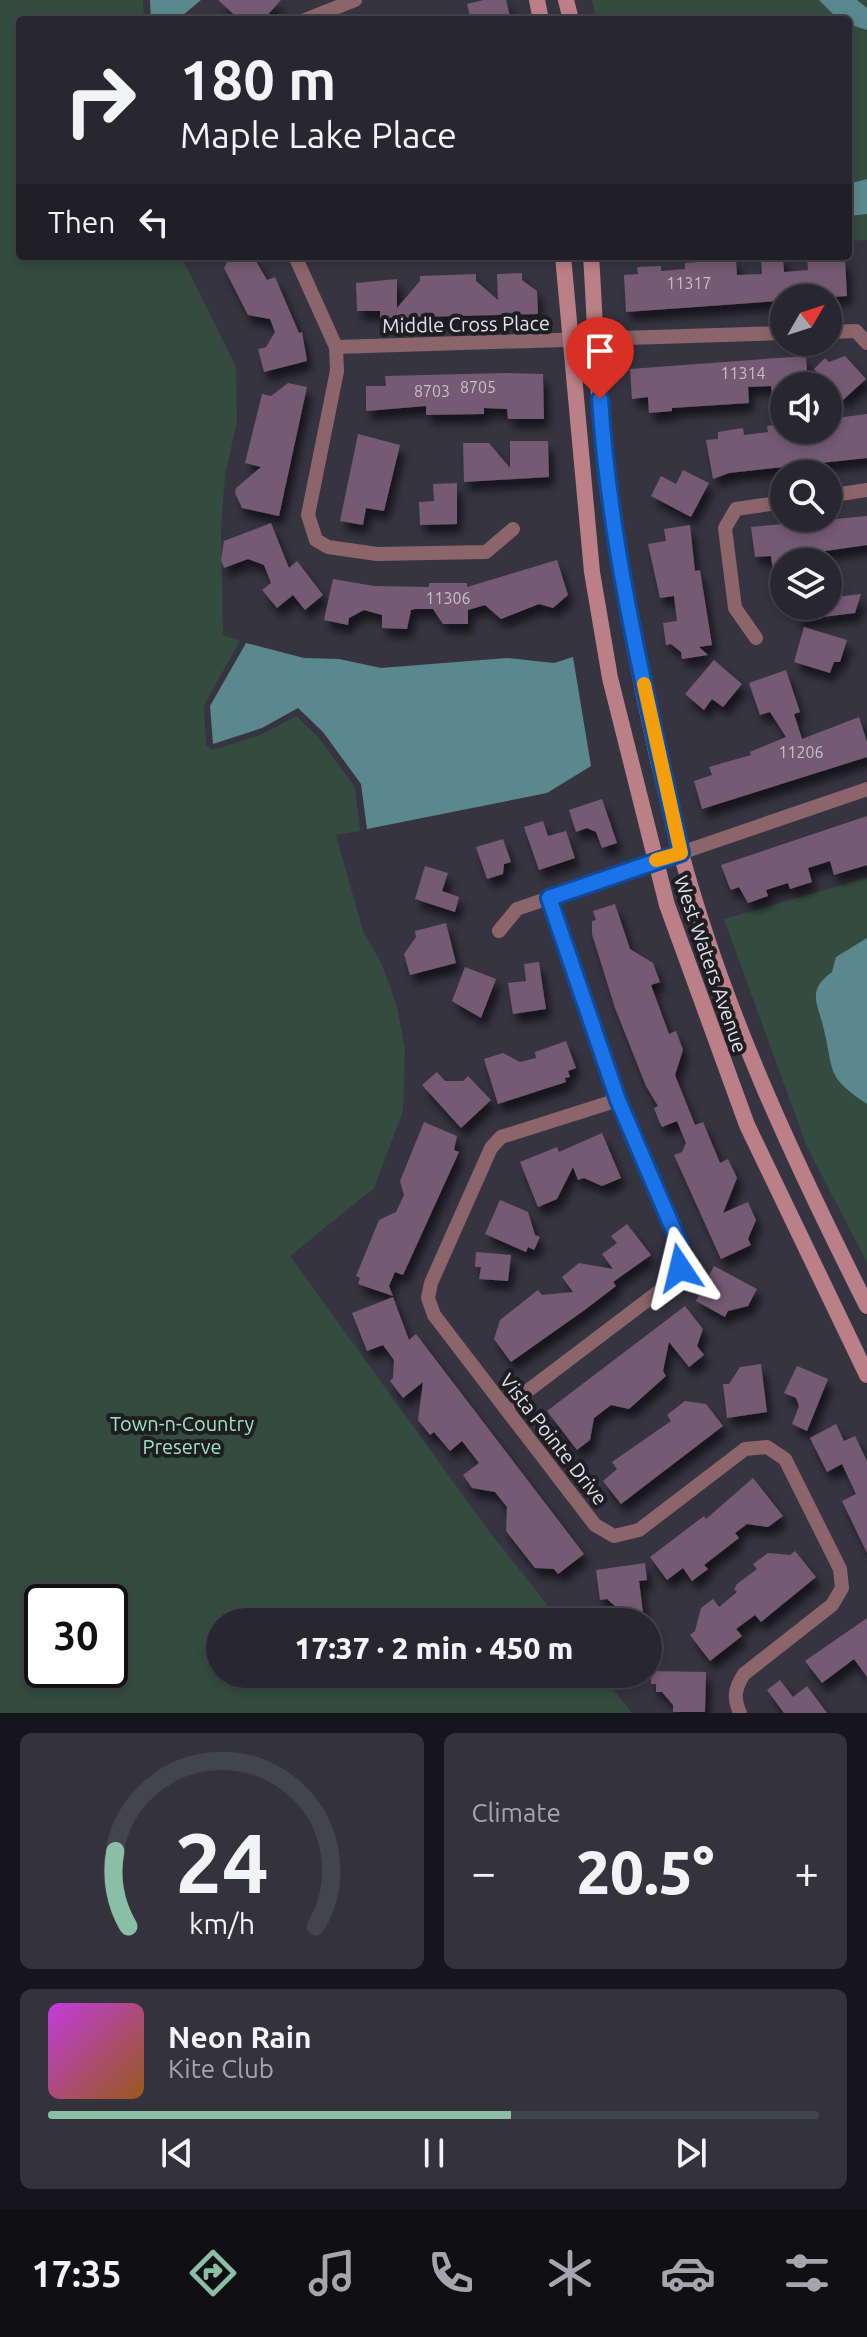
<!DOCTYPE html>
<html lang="en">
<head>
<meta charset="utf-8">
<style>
  body { margin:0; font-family:Ubuntu,sans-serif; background:#34333d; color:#f1f3f6; height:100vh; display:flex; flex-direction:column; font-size:30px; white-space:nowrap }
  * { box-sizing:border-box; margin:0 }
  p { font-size:26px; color:#a5a5ab }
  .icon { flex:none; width:44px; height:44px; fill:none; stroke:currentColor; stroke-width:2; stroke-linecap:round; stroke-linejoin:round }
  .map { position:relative; height:1713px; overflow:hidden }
  .drawer { display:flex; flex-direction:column; gap:20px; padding:20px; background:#16151b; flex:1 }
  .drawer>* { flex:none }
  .guide { position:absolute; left:16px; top:16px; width:836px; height:244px; border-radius:8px; box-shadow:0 4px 12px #0003,0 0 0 2px #44444d; background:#282731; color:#f1f3f6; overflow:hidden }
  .needle { width:52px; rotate:51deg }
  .fabs { position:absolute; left:770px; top:284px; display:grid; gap:16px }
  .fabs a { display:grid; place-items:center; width:72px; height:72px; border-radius:50%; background:#282731; box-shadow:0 4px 12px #0003,0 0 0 2px #44444d; font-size:40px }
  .speed { position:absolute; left:24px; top:1584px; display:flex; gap:16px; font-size:40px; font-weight:700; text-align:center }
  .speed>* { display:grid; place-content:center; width:104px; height:104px; border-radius:50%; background:#282731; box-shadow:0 4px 12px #0003,0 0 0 2px #44444d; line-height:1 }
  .speed .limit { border:4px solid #111; border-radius:12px; background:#fff; color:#111 }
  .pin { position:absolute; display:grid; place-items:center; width:68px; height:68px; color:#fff; margin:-82px -34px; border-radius:50% 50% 50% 0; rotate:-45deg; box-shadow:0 0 8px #0007 }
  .pin .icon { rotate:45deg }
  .me { position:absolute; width:88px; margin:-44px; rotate:350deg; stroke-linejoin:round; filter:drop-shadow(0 0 6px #0008) }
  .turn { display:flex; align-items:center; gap:28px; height:168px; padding:0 32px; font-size:36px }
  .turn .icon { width:104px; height:104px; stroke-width:2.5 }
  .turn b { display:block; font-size:56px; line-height:68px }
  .then { display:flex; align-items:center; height:76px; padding:0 32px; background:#0003; gap:16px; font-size:30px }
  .big { font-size:60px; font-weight:800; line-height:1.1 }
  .drawer .tile { flex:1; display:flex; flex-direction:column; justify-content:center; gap:12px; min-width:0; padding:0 28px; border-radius:12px; background:#34333d }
  .drawer .dial { align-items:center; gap:0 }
  .dial svg { height:208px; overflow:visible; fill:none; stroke:#44444d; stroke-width:7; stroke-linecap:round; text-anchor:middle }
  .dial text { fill:#f1f3f6; stroke:none }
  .song { display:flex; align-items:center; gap:24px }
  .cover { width:96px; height:96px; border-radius:12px; background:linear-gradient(135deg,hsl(290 70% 55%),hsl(30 70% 35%)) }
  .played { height:8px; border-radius:4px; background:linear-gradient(90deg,#8abfa5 60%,#44444d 60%) }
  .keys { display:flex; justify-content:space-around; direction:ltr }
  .heat { display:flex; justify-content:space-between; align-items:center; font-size:44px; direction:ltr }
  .drawer .tiles { flex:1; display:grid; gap:20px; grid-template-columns:1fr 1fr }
  .tile:last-child { grid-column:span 2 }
  .trip { position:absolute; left:206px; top:1608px; width:456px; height:80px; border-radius:40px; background:#282731; box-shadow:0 4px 12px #0003,0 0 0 2px #44444d; font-weight:800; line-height:80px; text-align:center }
  .menu { display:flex; height:128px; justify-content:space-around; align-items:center; background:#101014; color:#a5a5ab }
  .menu .icon { width:56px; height:56px }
  .menu .current { color:#8abfa5 }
  .menu b { font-size:36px; color:#f1f3f6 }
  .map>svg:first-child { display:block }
  .green { fill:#344c3f; fill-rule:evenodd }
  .water { fill:#5a888d }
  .building { fill:#755a73; filter:url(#shadow) }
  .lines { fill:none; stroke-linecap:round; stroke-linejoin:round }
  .street { stroke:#8b656a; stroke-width:14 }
  .secondary { stroke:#ba7f87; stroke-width:16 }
  .route-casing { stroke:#114b97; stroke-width:20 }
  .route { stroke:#1a73e8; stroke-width:14 }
  .slow { stroke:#f59e0b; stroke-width:14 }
  .labels { text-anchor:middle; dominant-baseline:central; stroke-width:8; stroke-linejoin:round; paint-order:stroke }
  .number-label { font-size:16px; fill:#c7bfcc }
  .street-label { font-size:20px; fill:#e2e1e9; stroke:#1d1d22 }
  .park-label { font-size:20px; fill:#a2e2bf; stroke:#1d1d22 }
</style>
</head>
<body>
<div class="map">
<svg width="867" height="1713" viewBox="0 0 867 1713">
  <defs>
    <filter id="shadow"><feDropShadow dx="5" dy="9" stdDeviation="4" flood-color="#0009"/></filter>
  </defs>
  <rect width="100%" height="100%" fill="#363441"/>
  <g class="green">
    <path d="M0 0H143L144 20H20V256H181L236 367 237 421 225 475 221 529 223 635 240 641 204 705 206 745 213 750 263 734 296 716 317 736 355 787 360 831 336 835 363 931 382 965 397 1007 405 1050 403 1111 374 1188 290 1256 488 1530 561 1622H220V1674H601L632 1713H0ZM42 1602H110V1670H42Z"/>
    <path d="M592 0H867V240L848 241V20H596Z"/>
    <path d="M867 878V1262L807 1147 724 919Z"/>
  </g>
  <g class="water">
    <path d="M150 0H201L177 20H151Z"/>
    <path d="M819 0H857L867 8V30L848 24V20H839Z"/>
    <path d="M867 179V214L848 216V184Z"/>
    <path d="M246 643 304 658 339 659 381 668 507 658 554 663 573 657 591 766 547 793 367 829 361 784 323 732 298 708 262 728 213 744 210 706Z"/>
    <path d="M867 938V1104C824 1075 835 1072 823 1026 817 1002 807 990 832 972L836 957Z"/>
  </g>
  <g class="building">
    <path d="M218 0H281L263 20H240Z"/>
    <path d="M484 0H506L511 20H471L467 4Z"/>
    <path d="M230 256H253L267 280 275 277 299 333 302 332 307 361 264 372 258 349 266 347 275 332 270 319 248 315 224 268Z"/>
    <path d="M783 256 784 272 808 270 807 256 845 259 847 296 626 312 624 275 638 274 637 267 661 266V271L685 269V263L736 259 737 275 762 274 761 257Z"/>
    <path d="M522 273V280L537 291 538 314 380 318V311H357L356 283 397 279V308L420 281V276L476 274V281L498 300 497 274Z"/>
    <path d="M806 356 808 385 784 386V430H792L793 437 820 434 819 430H828V419L867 414V458L729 473 713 479 706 440 718 439V432L743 428 744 435 768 432 767 426 775 425 771 386 748 387 749 403 672 408V411L649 413 648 397 632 399 630 369Z"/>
    <path d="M845 356 866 379 843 400 814 369 825 358 829 362Z"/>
    <path d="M506 373 543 374 544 419H508L507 409 484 408V414L426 415V406L366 411V386H386L385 376Z"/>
    <path d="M288 383 307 387 279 516 242 508 235 493 236 488 261 467 245 463 262 394 271 396Z"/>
    <path d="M358 434 400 445 384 511 366 508 363 525 340 521Z"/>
    <path d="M510 441H548L549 477 464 482 463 443H489L510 468Z"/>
    <path d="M683 470 709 483 691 517 651 496 661 476 676 484Z"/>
    <path d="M457 483V524L420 525 419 502 434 501 433 484Z"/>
    <path d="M867 516V545L825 551 827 562H784V570L773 571 771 556 755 557 751 527Z"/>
    <path d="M271 523 289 568 297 561 323 595 305 610 293 595 277 608 262 590 271 583 264 565 248 559 224 568 221 560 224 541Z"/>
    <path d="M690 525 695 571 700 570 712 645 699 647 708 655 682 659 681 652 671 644 666 645 663 623 677 621 674 596 660 598 648 544 666 541 664 529Z"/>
    <path d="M557 560 568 595 553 608 539 604 501 619 485 605 468 610V624H443L433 609H415L411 610 407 629 382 628V615L364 610 349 618 348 625 324 620 333 579 374 586 429 587V583H467V587Z"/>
    <path d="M861 594 855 613 797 620 796 606H828V598Z"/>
    <path d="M804 627 847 640 840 662H834L830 673 794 662Z"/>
    <path d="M714 660 742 684 723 707 712 699 704 710 685 694Z"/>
    <path d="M786 670 800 712 794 714 802 739 859 717 867 742V757L702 809 694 781 712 775 709 767 751 755 750 752 786 737 770 712 760 715 749 683Z"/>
    <path d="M602 799 617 843 602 848 596 832 587 828 576 832 569 810Z"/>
    <path d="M867 816V865L834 875 830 861 808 868 812 882 790 889 788 883 766 890 768 896 748 903 739 887 731 890 729 886 721 865Z"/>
    <path d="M543 821 548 836 566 831 575 858 539 870 524 827Z"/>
    <path d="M503 839 511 862 504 864 503 874 487 879 476 847Z"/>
    <path d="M425 866 448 873 442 891 459 897 455 912 415 899Z"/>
    <path d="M615 904 630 949 653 963 660 982 651 985 669 1034 676 1031 683 1050 675 1075 695 1125 703 1122 720 1163 728 1159 737 1178 723 1213 748 1202 756 1220 748 1239 751 1245 721 1259 674 1155 682 1152 686 1143 677 1121 662 1127 659 1121 654 1108 658 1106 646 1086 615 1008 592 934V921L596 920 593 911Z"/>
    <path d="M446 923 456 963 410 975 404 954 416 937 415 931Z"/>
    <path d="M539 962 546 1009 513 1014 508 983 526 981 524 964Z"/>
    <path d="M465 967 496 979 481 1018 452 1001Z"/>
    <path d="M566 1041 576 1068 568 1071 570 1077 565 1078 566 1082 498 1104 484 1059 503 1053 520 1062 536 1058 535 1052Z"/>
    <path d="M437 1072 445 1081H463L468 1076 491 1100 461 1128 422 1085Z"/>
    <path d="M424 1122 457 1136 454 1150 459 1152 403 1275 395 1272 389 1286 393 1296 358 1284 360 1278 356 1276 379 1220 396 1212 404 1195 400 1181Z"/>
    <path d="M602 1133 621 1178 602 1186 584 1178 578 1180 573 1167 557 1199 538 1207 520 1162 557 1147 559 1152Z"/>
    <path d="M500 1200 528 1212 535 1235 540 1237 534 1250 528 1247 526 1252 485 1234Z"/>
    <path d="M627 1224 651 1255 613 1282 616 1286 586 1309 511 1362 494 1339 500 1320 538 1290 542 1295 573 1292 562 1277 579 1263 613 1269 602 1254 617 1243 611 1236Z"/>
    <path d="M476 1252 511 1255 508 1281 479 1279 481 1267H475Z"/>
    <path d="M714 1266 757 1289 748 1306 728 1311 725 1317 696 1301Z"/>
    <path d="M393 1297 409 1340 416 1334 584 1554 558 1574 554 1569 535 1568 506 1531 507 1507 495 1492 472 1488 463 1475 479 1463 462 1441 450 1451 434 1432 430 1435 418 1420 423 1382 403 1398 390 1381 393 1378 394 1360 383 1345 367 1351 352 1313Z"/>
    <path d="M685 1306 703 1329 697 1346 704 1355 689 1367 669 1342 663 1371 666 1376 629 1409 611 1405 594 1418 590 1440 577 1450 547 1411Z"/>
    <path d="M761 1364 767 1412 727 1418 723 1384H729L740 1367Z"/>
    <path d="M797 1366 828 1379 807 1431 792 1424 799 1406 796 1398 784 1393Z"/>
    <path d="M685 1401 706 1404 723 1426 621 1504 603 1481 617 1469 612 1462 671 1421 667 1415Z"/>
    <path d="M836 1424 844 1441 855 1436 867 1461V1553L842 1501 856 1494 842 1464 827 1472 810 1438Z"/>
    <path d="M753 1478 783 1516 768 1527 747 1524 735 1533 739 1538 704 1565 708 1569 692 1581 683 1568 667 1580 650 1557 704 1516 706 1519Z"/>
    <path d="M795 1551 816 1577 761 1622 755 1615 736 1629 742 1636 710 1661 690 1635 695 1631 701 1608 713 1599 719 1607 737 1592 734 1589 737 1584 757 1569 753 1564 768 1553 790 1555Z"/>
    <path d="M645 1563 647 1580 639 1581 643 1612 624 1614 607 1599 600 1600 596 1570Z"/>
    <path d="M867 1618V1677L854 1659 822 1683 805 1661Z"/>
    <path d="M651 1671 706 1672 705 1712H673V1705L662 1692H656V1684H651Z"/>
    <path d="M780 1680 793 1697 807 1686 827 1713H784L767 1690Z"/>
  </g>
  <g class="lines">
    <g class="street">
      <path d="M305 20 355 0"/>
      <path d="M295 256 336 347 337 371 308 515 316 540 328 547 377 554 486 552 513 529"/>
      <path d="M828 332 856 331 867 343"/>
      <path d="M336 347 784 333"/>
      <path d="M828 496 867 490"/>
      <path d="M756 638 735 608 725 528 736 509 784 502"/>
      <path d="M499 931 517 909 867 789"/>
      <path d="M618 1100 501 1137 491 1148 431 1283 428 1298 434 1315 595 1525 614 1536 639 1530 745 1449 767 1447 785 1459 840 1569 842 1588 832 1605 744 1674C735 1688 733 1697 740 1713"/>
      <path d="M505 1408 670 1283 680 1268V1245L618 1100 549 898"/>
    </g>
    <g class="secondary">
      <path d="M537 0 541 20"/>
      <path d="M566 0 571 20"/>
      <path d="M563 256 592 572 610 678 667 905 747 1125 867 1375"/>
      <path d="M591 256C595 314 596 373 602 431 617 572 645 716 681 853 724 1012 794 1161 867 1306"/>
    </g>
  </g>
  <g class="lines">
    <g class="route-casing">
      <path id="route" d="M600 399C610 553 648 703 681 853L549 898 618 1100 680 1245V1268"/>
    </g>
    <use href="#route" class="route"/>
    <path class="slow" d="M644 684 681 853 656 860"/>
  </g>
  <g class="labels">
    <g class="number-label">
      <text x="689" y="283">11317</text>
      <text x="743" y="373">11314</text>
      <text x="478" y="387">8705</text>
      <text x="432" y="391">8703</text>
      <text x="448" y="598">11306</text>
      <text x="801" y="752">11206</text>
    </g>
    <g class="street-label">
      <text transform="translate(466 324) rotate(-1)">Middle Cross Place</text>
      <text transform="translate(711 964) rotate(71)">West Waters Avenue</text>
      <text transform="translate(554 1439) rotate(52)">Vista Pointe Drive</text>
    </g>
    <g class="park-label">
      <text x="182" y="1423">Town-n-Country<tspan x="182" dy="23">Preserve</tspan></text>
    </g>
  </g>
</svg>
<div class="fabs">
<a><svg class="needle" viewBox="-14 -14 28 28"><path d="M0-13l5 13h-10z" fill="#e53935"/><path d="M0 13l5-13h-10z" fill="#a5a5ab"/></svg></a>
<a><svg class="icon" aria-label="sound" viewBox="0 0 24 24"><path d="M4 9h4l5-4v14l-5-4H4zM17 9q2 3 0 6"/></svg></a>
<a><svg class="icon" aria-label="search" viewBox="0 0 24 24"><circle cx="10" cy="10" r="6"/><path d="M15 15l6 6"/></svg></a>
<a><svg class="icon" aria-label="layers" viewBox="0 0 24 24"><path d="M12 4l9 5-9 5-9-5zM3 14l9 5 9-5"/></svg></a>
</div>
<div class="speed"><div class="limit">30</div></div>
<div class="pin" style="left:600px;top:399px;background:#d93025"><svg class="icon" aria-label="arrive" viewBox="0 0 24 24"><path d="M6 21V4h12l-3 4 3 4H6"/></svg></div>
<svg class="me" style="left:680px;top:1268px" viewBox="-20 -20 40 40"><path d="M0-17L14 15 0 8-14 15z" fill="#1a73e8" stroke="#fff" stroke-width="4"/></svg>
<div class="trip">17:37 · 2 min · 450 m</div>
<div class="guide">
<div class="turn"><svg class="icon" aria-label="right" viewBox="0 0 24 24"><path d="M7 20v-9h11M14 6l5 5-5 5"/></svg><div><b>180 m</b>Maple Lake Place</div></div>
<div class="then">Then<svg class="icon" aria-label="left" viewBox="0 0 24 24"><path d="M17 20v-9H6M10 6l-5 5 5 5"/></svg></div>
</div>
</div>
<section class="drawer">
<div class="tiles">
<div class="tile dial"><svg viewBox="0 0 100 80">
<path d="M14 69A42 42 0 1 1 86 69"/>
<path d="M14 69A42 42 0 0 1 9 40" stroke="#8abfa5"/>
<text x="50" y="56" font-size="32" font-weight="700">24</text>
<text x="50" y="72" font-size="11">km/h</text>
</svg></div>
<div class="tile"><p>Climate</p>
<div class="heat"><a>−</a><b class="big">20.5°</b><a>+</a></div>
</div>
<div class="tile">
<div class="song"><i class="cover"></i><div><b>Neon Rain</b><p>Kite Club</p></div></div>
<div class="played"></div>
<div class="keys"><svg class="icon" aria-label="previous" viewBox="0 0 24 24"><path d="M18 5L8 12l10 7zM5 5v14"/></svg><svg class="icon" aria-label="pause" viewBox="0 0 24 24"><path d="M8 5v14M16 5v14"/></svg><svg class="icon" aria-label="next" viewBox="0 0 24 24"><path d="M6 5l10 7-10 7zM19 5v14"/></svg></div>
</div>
</div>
</section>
<nav class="menu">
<b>17:35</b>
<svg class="icon current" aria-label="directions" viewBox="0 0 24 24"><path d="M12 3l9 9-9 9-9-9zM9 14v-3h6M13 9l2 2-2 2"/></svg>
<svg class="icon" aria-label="music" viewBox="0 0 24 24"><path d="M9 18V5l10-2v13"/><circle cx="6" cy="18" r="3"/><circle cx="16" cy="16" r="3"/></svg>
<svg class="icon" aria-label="phone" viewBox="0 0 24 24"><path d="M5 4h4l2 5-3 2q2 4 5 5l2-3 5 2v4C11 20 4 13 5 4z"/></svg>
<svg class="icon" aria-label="climate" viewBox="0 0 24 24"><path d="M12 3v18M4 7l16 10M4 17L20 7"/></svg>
<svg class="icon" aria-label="car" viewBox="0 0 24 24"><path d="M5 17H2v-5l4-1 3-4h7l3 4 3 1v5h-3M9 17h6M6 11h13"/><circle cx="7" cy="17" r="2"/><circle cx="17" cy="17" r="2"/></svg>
<svg class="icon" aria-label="filters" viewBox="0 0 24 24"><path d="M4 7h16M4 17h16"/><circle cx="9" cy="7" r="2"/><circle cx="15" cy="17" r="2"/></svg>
</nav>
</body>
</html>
